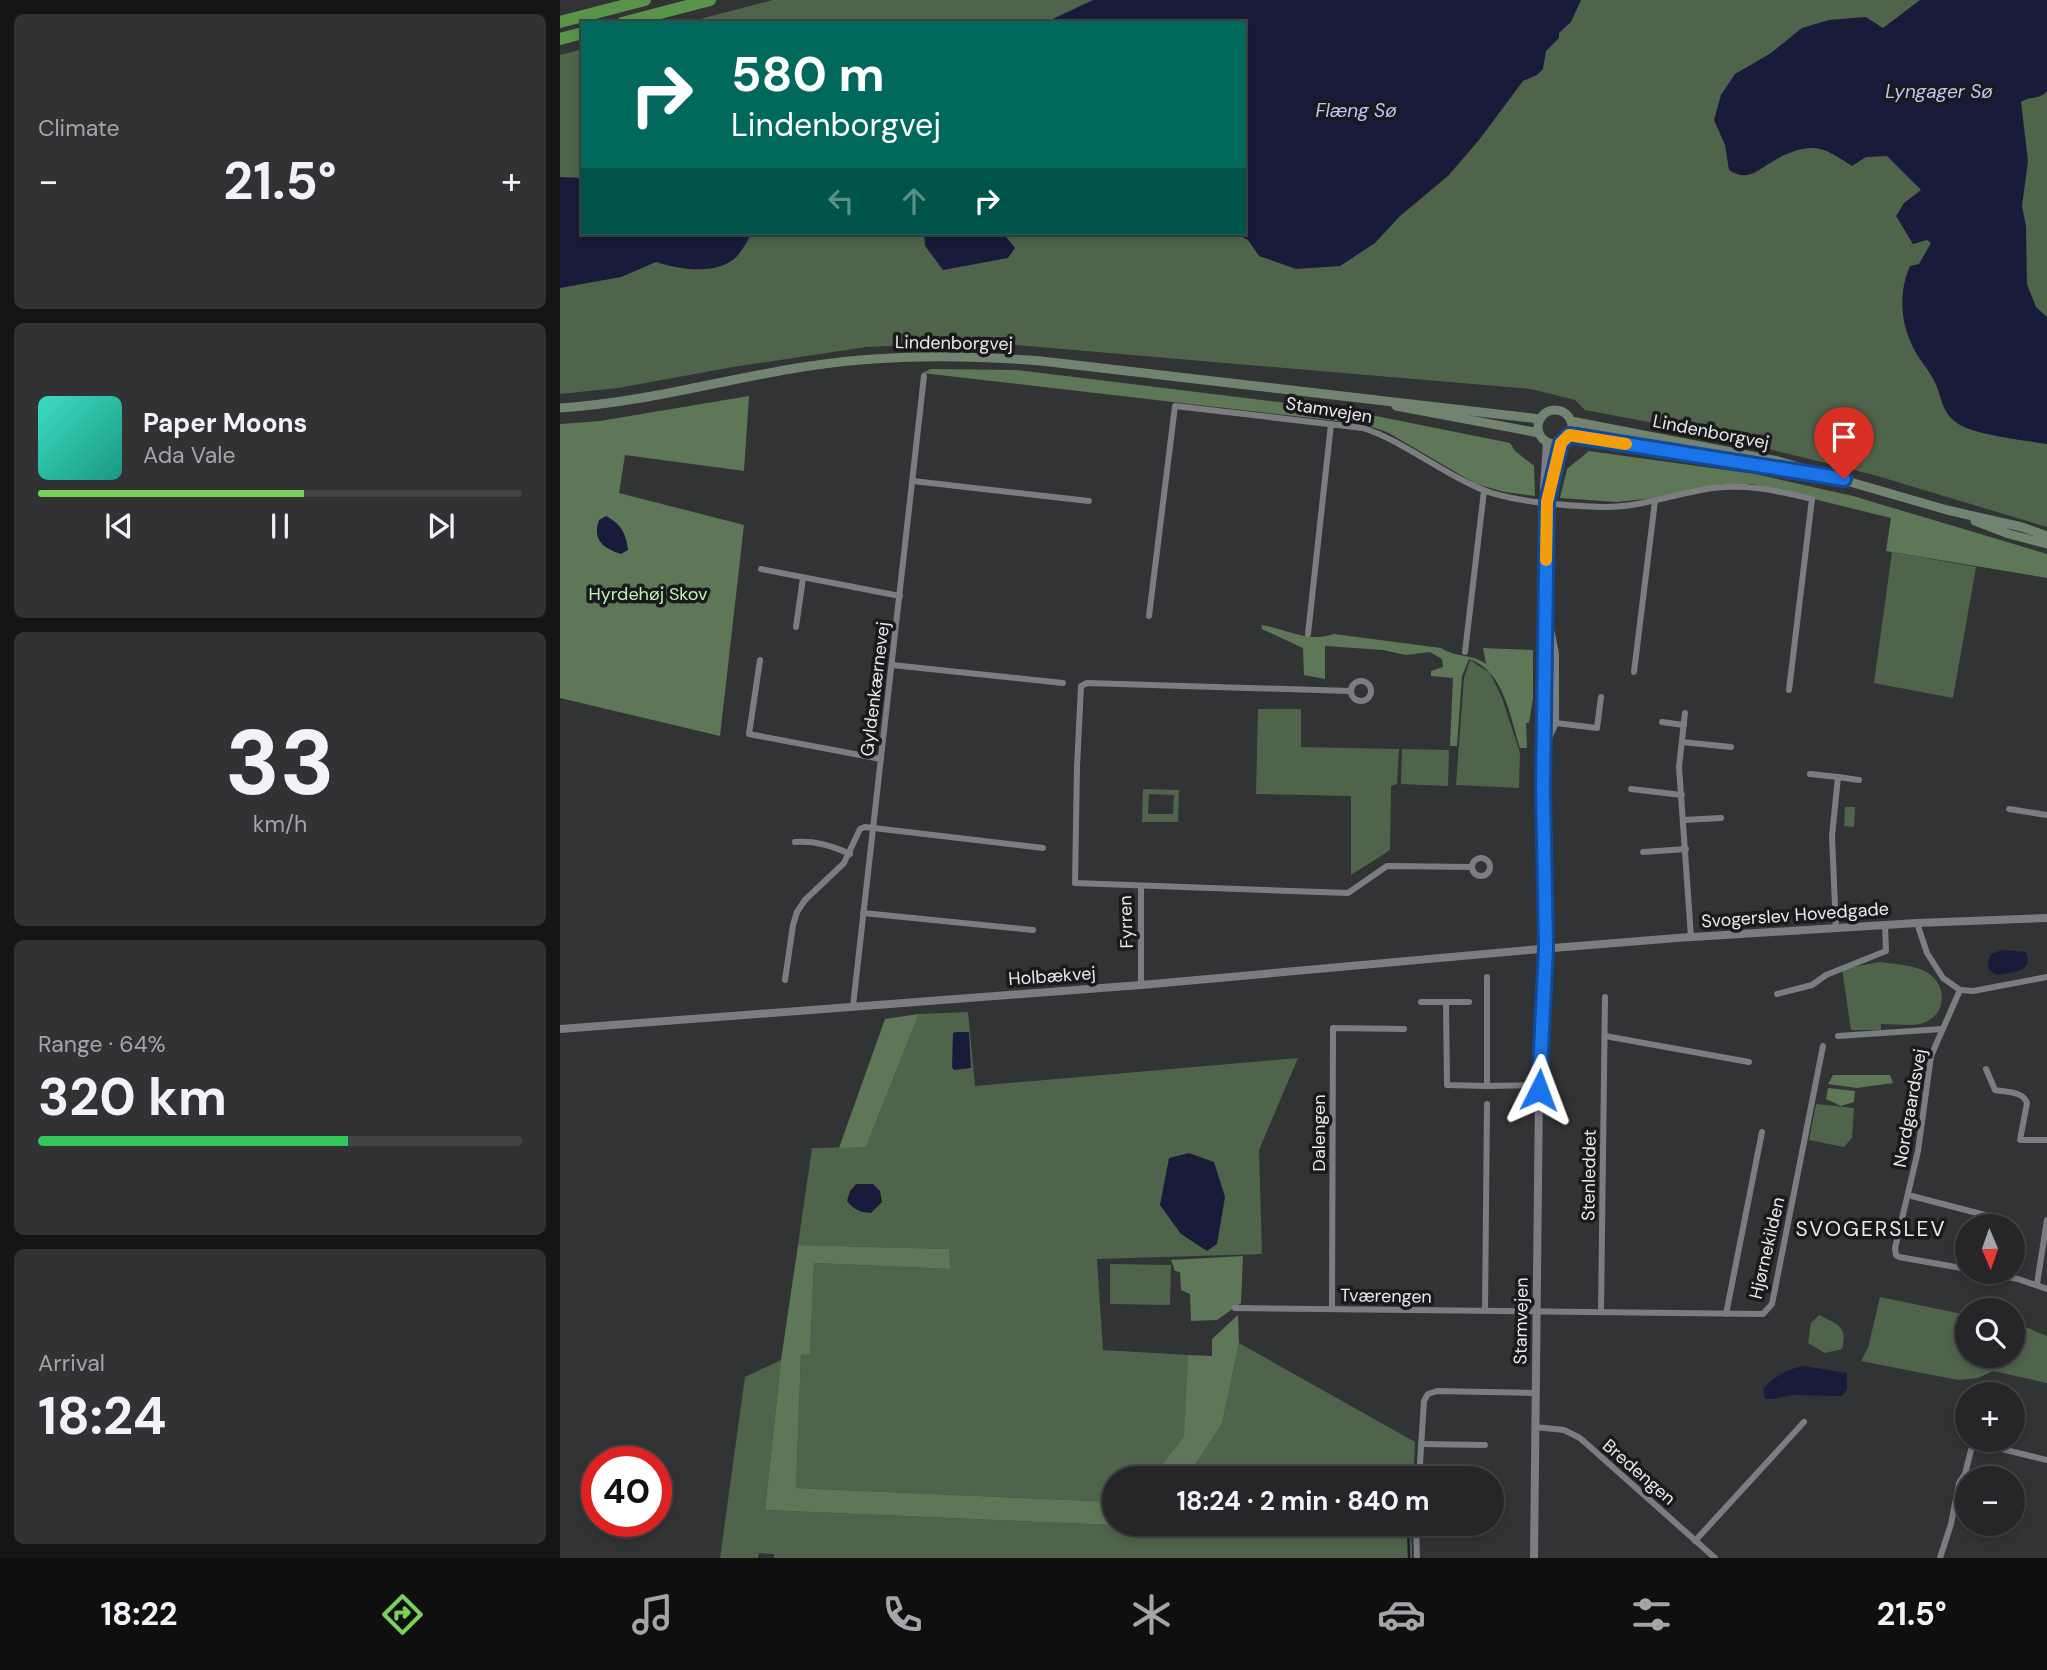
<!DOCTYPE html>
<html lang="en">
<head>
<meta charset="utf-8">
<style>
  body { margin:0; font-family:"DM Sans",sans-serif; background:#323234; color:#f1f3f6; height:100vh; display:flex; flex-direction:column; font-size:26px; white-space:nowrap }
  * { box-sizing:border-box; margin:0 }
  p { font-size:23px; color:#a4a5a8 }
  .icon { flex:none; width:38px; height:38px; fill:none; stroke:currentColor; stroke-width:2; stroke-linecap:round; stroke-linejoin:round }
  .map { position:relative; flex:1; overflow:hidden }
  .panel { display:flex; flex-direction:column; gap:14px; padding:14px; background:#151516; width:560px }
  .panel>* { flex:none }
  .guide { position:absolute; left:21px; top:21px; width:665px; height:214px; border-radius:0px; box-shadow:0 4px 10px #0003,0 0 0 2px #424345; background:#00695c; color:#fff; overflow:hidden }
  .needle { width:46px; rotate:178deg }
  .fabs { position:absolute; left:1395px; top:1214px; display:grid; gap:14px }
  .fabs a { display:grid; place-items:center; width:70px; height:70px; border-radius:50%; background:#262628; box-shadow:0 4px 10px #0003,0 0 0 2px #424345; font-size:35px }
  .speed { position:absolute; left:21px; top:1446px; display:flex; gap:14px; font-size:35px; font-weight:700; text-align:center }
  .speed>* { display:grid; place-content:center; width:91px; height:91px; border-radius:50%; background:#262628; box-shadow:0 4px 10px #0003,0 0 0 2px #424345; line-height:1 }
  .speed .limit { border:10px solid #d22; background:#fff; color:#111 }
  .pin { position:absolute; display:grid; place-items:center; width:60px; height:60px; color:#fff; margin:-72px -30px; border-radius:50% 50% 50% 0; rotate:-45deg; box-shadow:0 0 7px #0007 }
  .pin .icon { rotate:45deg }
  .me { position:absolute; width:77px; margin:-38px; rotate:3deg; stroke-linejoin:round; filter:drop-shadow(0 0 5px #0008) }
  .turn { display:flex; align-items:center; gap:24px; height:147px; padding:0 35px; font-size:32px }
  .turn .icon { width:91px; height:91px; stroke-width:2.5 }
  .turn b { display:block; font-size:49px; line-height:60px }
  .lanes { display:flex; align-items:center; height:66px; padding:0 35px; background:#0003; justify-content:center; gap:35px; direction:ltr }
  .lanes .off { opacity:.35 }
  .big { font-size:52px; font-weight:700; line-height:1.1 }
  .panel .widget { flex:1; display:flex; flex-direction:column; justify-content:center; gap:10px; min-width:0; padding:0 24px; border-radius:10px; background:#323234 }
  .panel .dial { align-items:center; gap:0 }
  .dial b { font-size:91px; line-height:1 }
  .song { display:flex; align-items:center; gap:21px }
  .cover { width:84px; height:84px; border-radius:10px; background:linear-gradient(135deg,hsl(170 70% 55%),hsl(170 70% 35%)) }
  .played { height:7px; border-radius:4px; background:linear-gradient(90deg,#76d25a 55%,#424345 55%) }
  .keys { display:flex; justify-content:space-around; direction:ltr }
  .heat { display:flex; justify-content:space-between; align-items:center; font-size:38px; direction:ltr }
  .charge { height:10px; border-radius:5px; background:linear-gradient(90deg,#34c759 64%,#424345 0) }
  .trip { position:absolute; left:542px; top:1466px; width:402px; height:70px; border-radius:35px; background:#262628; box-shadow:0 4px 10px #0003,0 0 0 2px #424345; font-weight:700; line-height:70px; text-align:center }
  .menu { display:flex; height:112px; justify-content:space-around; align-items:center; background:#0f0f10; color:#a4a5a8 }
  .menu .icon { width:49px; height:49px }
  .menu .current { color:#76d25a }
  .menu b { font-size:32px; color:#f1f3f6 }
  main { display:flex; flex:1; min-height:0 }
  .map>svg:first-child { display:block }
  .green { fill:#50644b; fill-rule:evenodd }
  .forest { fill:#5d7757 }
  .water { fill:#181c3a }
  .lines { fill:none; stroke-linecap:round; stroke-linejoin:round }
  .stream { stroke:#181c3a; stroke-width:2.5 }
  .minor { stroke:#7c7d80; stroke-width:6 }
  .tertiary { stroke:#7c7d80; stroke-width:8 }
  .secondary { stroke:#728470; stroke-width:9 }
  .motorway { stroke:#599449; stroke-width:12 }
  .route-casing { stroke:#114b97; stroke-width:18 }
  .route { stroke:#1a73e8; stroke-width:12 }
  .slow { stroke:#f59e0b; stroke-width:12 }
  .labels { text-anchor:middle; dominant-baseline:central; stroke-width:7; stroke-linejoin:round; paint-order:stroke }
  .street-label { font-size:18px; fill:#eaeaec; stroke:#1a1a1c }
  .park-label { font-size:18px; fill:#c5f1b9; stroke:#1a1a1c }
  .water-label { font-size:19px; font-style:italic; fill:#bec8f9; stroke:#1a1a1c }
  .quarter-label { font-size:21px; letter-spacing:2px; fill:#eaeaec; stroke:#1a1a1c }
</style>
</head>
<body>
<main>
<section class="panel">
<div class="widget"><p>Climate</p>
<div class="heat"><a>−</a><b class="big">21.5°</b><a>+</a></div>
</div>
<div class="widget">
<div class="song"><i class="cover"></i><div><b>Paper Moons</b><p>Ada Vale</p></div></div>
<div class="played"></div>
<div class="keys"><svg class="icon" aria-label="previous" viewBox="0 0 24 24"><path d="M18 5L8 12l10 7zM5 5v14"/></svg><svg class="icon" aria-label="pause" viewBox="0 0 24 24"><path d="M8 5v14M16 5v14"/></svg><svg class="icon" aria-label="next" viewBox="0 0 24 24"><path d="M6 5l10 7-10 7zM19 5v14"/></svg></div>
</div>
<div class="widget dial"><b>33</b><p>km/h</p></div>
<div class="widget"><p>Range · 64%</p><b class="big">320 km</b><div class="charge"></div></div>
<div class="widget"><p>Arrival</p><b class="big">18:24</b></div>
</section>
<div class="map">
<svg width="1487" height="1558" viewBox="0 0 1487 1558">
  <rect width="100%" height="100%" fill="#323335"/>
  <g class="green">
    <path d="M213 0H1487V527L1314 475 1136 431 1025 410 1015 400 971 389 420 342 306 347 173 367 58 388 0 394V55L23 49V233H684V23H125Z"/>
    <path d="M1332 552 1416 567 1393 698 1314 683Z"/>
    <path d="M910 660 930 673 942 698 960 753 959 788 896 785 904 678Z"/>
    <path d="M698 709H741V747L839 749 837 784 831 786 830 850 791 875V796L696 794Z"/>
    <path d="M842 749 889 750 888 786 841 784Z"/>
    <path d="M583 789 619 790 618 822H582ZM589 794 614 795 613 814H588Z"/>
    <path d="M1285 807H1295L1294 827 1284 826Z"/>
    <path d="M1320 962C1334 964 1356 965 1368 973 1389 987 1386 1018 1360 1024 1348 1026 1334 1024 1321 1024V1030H1291L1282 969Z"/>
    <path d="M408 1012 415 1086 738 1058 699 1150 702 1254 537 1259 543 1350 628 1355 625 1437 591 1479H555V1502L236 1488 241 1355 250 1353 254 1263 390 1269 388 1249 238 1245 252 1148 306 1147 359 1014Z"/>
    <path d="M1256 1104 1294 1108 1292 1138 1284 1147 1249 1140Z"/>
    <path d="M550 1264 611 1265 610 1305 550 1304Z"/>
    <path d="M1320 1297 1407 1315V1356H1452L1453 1325 1468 1328 1487 1336V1383L1433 1371 1418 1378 1398 1380 1301 1361 1308 1348Z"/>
    <path d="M1259 1315C1278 1325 1288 1326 1282 1349L1265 1353 1248 1343 1251 1323Z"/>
    <path d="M679 1343 855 1442 853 1479H623L631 1471 662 1424Z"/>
    <path d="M221 1360 205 1510 573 1526 742 1524 745 1530 775 1529 779 1524H851L852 1558H214V1554L199 1553 198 1558H160L185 1377Z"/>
  </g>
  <g class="forest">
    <path d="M371 369 457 370 791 411 950 443 955 451 974 466 975 496 945 492 916 484 827 432 803 424 362 373Z"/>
    <path d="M189 396 184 471 65 455 59 493 184 525 160 736 0 698V424L40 421Z"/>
    <path d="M1029 451 1195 474 1293 496 1487 554V578L1326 551 1331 518 1193 484H1163L1095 498 1057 502 1000 498 1007 469Z"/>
    <path d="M701 625C727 629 748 643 774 634L881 648C896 658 910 653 926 664L923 648 973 650V698L969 723H966L967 748H960C950 717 944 670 909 659L902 676 897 746H890L893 678 871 676V671L883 667 882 659 870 652 846 655 823 650 765 646V679L744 675 743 648 702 629Z"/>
    <path d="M359 1014 306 1147 279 1148 325 1019Z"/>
    <path d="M1273 1075H1330L1333 1083 1355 1080 1297 1088 1268 1084Z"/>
    <path d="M1268 1088 1295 1091 1294 1102 1281 1106 1266 1099Z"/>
    <path d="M238 1245 389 1249 390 1269 254 1263 250 1354 241 1355 236 1488 555 1502V1524H575L574 1526 205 1510 221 1360Z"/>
    <path d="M683 1256 681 1303 657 1320 631 1321 630 1294 621 1290 620 1272 615 1271 611 1260Z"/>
    <path d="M678 1315 679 1343 662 1424 631 1471 623 1479H591L624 1437 628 1355 652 1356V1339Z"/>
  </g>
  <g class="water">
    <path d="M533 0H1021L1011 22 999 33V38L986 51 983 69 977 75 963 81 919 140 888 176 840 216 815 243 780 266 736 269 699 256 688 240 675 233H684V23H484Z"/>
    <path d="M1360 0H1487V91C1480 100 1469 96 1461 102L1468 161 1462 206 1466 226 1467 284 1476 307 1487 317V444C1463 440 1423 436 1402 426 1378 413 1384 396 1372 377 1366 366 1357 357 1352 345 1340 320 1339 291 1350 266L1359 264 1371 243 1367 240 1353 244 1336 216 1344 203 1361 190 1327 156 1306 157 1292 166C1281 159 1266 148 1253 148 1239 148 1224 154 1212 162 1196 171 1187 182 1169 170L1165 145 1154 120 1161 95 1175 74 1211 53 1242 28 1269 20 1306 17 1323 28Z"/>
    <path d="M0 177 23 178V233H192C187 241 181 254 173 260 152 275 118 269 96 262L61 277 0 288Z"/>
    <path d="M364 233H443L455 248 448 258 383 270 365 246Z"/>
    <path d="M46 516C61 524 66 533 68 550L61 554C43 548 32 540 39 520Z"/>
    <path d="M1442 950 1466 952C1475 972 1452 972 1437 975L1429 970 1428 962 1431 954Z"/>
    <path d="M396 1032H409L411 1068 394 1070 392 1067 393 1033Z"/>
    <path d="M629 1153 654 1162 665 1197 657 1244 647 1251 621 1234 600 1205 609 1158Z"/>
    <path d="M296 1184H313L320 1191 322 1202 311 1213C300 1212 294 1210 287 1201L290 1191Z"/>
    <path d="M1244 1366 1287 1373V1389L1282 1396 1231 1395 1213 1399H1205L1203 1389C1215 1376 1227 1369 1244 1366Z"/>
    <path d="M742 1524H779C773 1534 764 1536 753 1537Z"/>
  </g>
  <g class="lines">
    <path class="stream" d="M848 1524 849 1558"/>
    <g class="minor">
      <path d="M353 481 529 501"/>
      <path d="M201 569 340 596"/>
      <path d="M589 616 615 406 803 428C845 442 880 472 921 489 950 502 1009 506 1042 507 1076 508 1108 496 1141 490 1180 482 1215 490 1252 499L1229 690"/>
      <path d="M236 627 243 578"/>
      <path d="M748 634 771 424"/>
      <path d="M905 652 924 491"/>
      <path d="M200 660 189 734 321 759"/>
      <path d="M332 665 503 683"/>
      <path d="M1074 672 1095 501"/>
      <circle cx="801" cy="691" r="10"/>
      <path d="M790 691 527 683 521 686 517 767 515 883 788 893 827 866 912 867"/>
      <path d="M1125 713 1119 767 1131 937"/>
      <path d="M1102 722 1124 725"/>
      <path d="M996 723 1037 728 1041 697"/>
      <path d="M1122 742 1171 747"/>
      <path d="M984 749 996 723V654L992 633 985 621"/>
      <path d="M1250 774 1278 777 1272 836 1276 929"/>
      <path d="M1278 777 1299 780"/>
      <path d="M1071 789 1122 795"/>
      <path d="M1449 809 1487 815"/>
      <path d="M1123 820 1161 818"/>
      <path d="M235 842C256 841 270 845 290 854"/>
      <path d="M1083 852 1126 849"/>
      <circle cx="921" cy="867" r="9"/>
      <path d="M303 913 473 930"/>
      <path d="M1357 923 1367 953 1383 978 1400 990 1413 991 1487 977"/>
      <path d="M927 977V1086L979 1085"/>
      <path d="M225 980 233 925 237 912 245 900 284 863 300 829 305 827 483 848"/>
      <path d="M581 985V887"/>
      <path d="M1400 990 1371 1056 1358 1151 1335 1248 1336 1255 1339 1257 1407 1269"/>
      <path d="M1217 994 1252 985 1266 975 1326 951 1325 925"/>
      <path d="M861 1002H909"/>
      <path d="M886 1002 887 1085 927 1086"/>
      <path d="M293 1006 364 376"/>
      <path d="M1045 1036 1189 1062"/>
      <path d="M1278 1036 1382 1029"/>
      <path d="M1426 1069 1435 1090C1446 1092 1463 1091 1467 1103L1460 1140H1487"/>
      <path d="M1348 1195 1448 1221"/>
      <path d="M1423 1272 1458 1279 1487 1289"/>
      <path d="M1477 1284 1487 1220"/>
      <path d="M675 1308 1203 1314 1212 1304 1263 1046"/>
      <path d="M772 1309 773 1028 844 1029"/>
      <path d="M925 1311 927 1104"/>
      <path d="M1041 1312 1045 997"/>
      <path d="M1166 1314 1202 1132"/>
      <path d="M975 1427 1004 1430 1020 1438 1155 1558"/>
      <path d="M861 1444 925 1445"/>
      <path d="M859 1479 864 1401 868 1394 877 1391 976 1393"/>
      <path d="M856 1524 857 1558"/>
      <path d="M1135 1541 1244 1422"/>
      <path d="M1380 1558 1391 1524 1399 1483 1405 1474 1411 1450 1415 1445 1421 1444 1487 1460"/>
    </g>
    <g class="tertiary">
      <path d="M988 498 1001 443"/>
      <path d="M0 1029 581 985 968 950 1117 938 1357 923 1487 918"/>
      <path d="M974 1558 979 1090 986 931 983 788 987 502 984 488 987 442"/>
    </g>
    <g class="secondary">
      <path d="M836 406 979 433"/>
      <path d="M0 408C79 403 154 382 231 369 315 354 397 354 481 361L980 419"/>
      <circle cx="995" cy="427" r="17"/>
      <path d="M1011 421 1218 461 1387 510 1462 527 1487 536"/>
      <path d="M1009 435 1238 471"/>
      <path d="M1415 521 1449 534 1487 544"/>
    </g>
    <g class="motorway">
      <path d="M0 22 85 0"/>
      <path d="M62 23 150 0"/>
      <path d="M0 39 23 33"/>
    </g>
  </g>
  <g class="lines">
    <g class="route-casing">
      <path id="route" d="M979 1090 986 948 983 788 987 502 1001 443 1009 435 1284 479"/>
    </g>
    <use href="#route" class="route"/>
    <path class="slow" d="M986 560 987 502 1001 443 1009 435 1066 444"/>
  </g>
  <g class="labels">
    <g class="street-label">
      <text transform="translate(394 343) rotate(1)">Lindenborgvej</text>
      <text transform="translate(769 410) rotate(9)">Stamvejen</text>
      <text transform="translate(1151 432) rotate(11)">Lindenborgvej</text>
      <text transform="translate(315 689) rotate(-83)">Gyldenkærnevej</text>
      <text transform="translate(1235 915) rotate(-4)">Svogerslev Hovedgade</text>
      <text transform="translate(566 922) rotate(-92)">Fyrren</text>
      <text transform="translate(492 976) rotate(-4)">Holbækvej</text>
      <text transform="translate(1350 1108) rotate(-80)">Nordgaardsvej</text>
      <text transform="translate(759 1133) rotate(-90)">Dalengen</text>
      <text transform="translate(1029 1175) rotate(-89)">Stenleddet</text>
      <text transform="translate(1207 1248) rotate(-77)">Hjørnekilden</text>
      <text transform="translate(826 1296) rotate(1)">Tværengen</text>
      <text transform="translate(961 1321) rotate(-89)">Stamvejen</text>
      <text transform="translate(1079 1472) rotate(41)">Bredengen</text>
    </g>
    <g class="park-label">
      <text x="88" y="594">Hyrdehøj Skov</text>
    </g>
    <g class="water-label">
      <text x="1379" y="91">Lyngager Sø</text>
      <text x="796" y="110">Flæng Sø</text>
    </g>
    <g class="quarter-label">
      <text x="1311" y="1229">SVOGERSLEV</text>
    </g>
  </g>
</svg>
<div class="fabs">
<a><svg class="needle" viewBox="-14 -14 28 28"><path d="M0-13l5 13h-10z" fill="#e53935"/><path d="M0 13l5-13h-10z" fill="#a4a5a8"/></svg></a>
<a><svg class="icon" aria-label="search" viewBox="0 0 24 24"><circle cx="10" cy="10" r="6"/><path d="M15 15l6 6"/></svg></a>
<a>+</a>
<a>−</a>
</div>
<div class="speed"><div class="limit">40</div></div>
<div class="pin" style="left:1284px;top:479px;background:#d93025"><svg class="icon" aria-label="arrive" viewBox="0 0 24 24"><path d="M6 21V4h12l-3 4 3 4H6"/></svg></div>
<svg class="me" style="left:979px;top:1090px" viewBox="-20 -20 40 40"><path d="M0-17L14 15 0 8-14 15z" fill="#1a73e8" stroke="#fff" stroke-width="4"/></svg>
<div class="trip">18:24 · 2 min · 840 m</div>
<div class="guide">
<div class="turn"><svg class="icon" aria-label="right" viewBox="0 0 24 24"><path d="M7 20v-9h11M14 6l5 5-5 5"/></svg><div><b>580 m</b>Lindenborgvej</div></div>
<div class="lanes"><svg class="icon off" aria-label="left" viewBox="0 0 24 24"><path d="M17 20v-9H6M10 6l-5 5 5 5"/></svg><svg class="icon off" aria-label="ahead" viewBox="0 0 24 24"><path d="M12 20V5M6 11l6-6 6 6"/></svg><svg class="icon" aria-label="right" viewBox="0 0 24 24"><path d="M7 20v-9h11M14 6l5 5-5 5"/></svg></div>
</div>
</div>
</main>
<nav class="menu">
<b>18:22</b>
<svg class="icon current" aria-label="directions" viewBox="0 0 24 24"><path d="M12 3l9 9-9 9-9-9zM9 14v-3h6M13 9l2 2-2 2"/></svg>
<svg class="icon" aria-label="music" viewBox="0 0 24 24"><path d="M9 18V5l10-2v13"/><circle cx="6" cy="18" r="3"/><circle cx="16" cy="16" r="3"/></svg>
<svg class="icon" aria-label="phone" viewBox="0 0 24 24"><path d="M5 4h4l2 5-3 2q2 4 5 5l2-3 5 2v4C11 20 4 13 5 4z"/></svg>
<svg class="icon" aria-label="climate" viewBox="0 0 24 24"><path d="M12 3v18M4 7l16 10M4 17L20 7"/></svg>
<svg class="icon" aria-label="car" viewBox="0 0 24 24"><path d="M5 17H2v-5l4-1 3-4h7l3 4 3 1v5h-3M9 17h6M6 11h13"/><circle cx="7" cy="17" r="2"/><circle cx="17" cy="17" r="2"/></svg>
<svg class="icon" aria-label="filters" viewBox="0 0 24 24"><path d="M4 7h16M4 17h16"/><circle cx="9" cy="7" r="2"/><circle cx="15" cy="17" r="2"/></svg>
<b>21.5°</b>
</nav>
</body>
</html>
